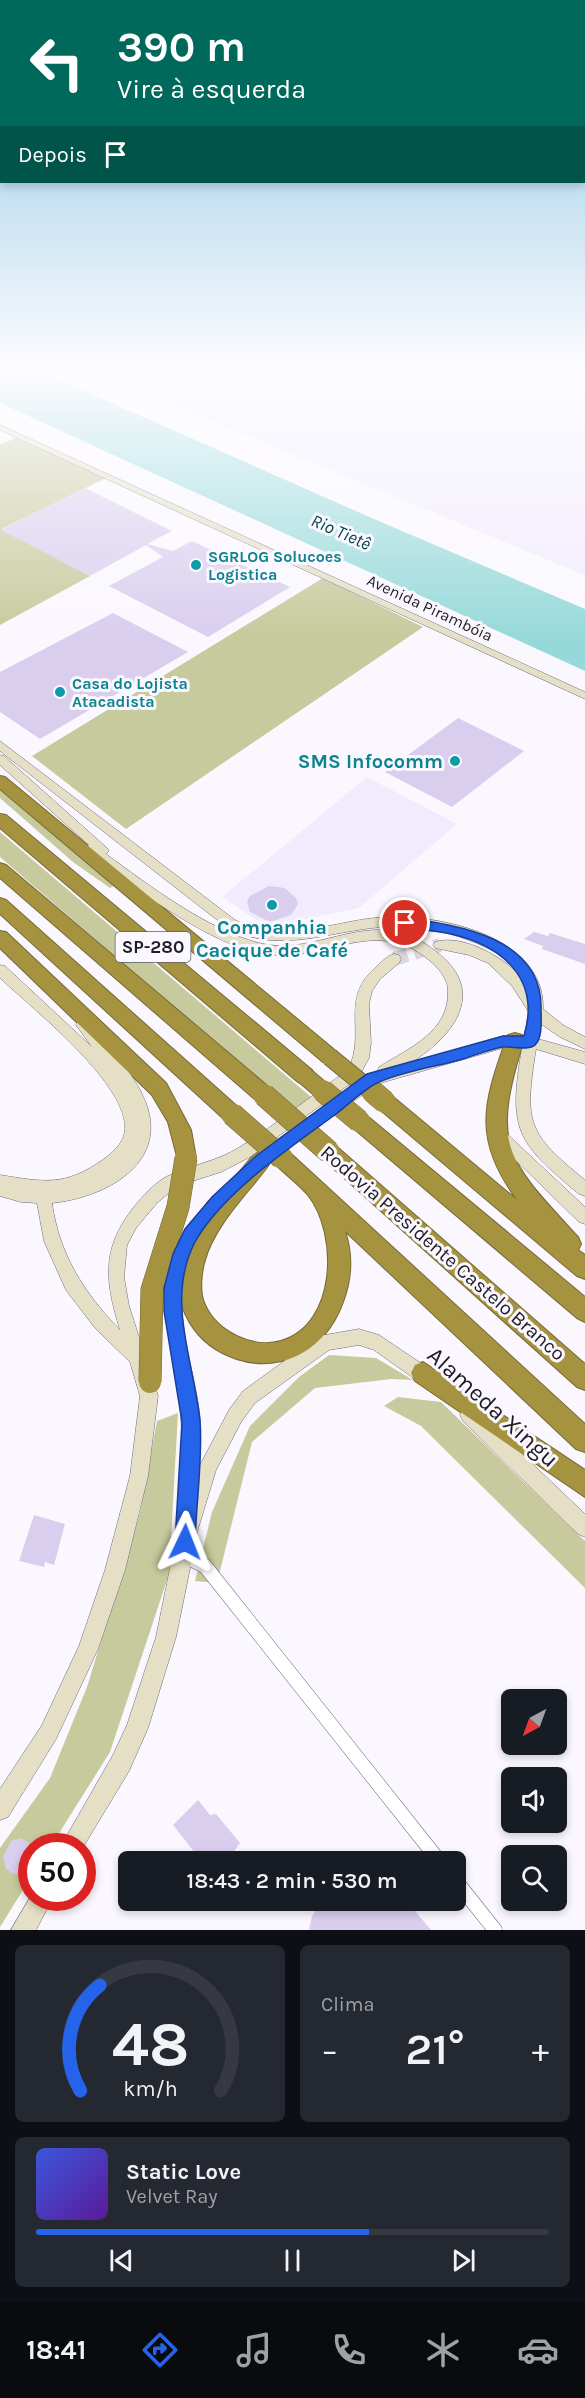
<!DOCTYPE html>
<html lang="pt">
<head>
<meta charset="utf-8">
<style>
  body { margin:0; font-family:Karla,sans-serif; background:#242831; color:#f1f3f6; height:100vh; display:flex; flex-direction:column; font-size:22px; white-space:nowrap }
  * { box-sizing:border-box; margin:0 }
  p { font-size:20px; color:#9ea1a6 }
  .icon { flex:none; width:33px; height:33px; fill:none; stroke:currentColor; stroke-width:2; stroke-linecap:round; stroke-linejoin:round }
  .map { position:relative; height:1930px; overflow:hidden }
  .sheet { display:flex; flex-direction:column; gap:15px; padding:15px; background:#0d0f14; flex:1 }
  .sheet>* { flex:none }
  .guide { position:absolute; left:0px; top:0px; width:585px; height:183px; box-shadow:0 3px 9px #0003; background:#00695c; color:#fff; overflow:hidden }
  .needle { width:39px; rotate:221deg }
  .tools { position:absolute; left:501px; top:1689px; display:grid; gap:12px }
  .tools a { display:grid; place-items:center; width:66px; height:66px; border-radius:9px; background:#171b24; box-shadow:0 3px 9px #0003; font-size:30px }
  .speed { position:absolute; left:18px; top:1833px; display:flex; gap:12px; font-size:30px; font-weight:700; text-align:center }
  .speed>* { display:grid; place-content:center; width:78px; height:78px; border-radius:50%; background:#171b24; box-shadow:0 3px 9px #0003; line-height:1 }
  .speed .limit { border:9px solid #d22; background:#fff; color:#111 }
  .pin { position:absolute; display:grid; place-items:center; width:51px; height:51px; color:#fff; margin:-26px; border:3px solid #fff; border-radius:50%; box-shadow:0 2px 6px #0007 }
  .me { position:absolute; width:66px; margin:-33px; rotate:2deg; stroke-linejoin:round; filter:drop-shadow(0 0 4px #0008) }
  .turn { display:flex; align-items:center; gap:21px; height:126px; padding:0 18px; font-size:27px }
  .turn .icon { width:78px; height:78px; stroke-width:2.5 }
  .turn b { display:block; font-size:42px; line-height:51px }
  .then { display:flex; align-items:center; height:57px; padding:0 18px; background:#0003; gap:12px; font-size:22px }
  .big { font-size:45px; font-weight:600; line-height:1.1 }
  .sheet .widget { flex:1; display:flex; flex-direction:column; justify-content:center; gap:9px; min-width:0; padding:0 21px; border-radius:9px; background:#242831 }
  .sheet .dial { align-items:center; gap:0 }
  .dial svg { height:156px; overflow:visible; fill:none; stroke:#363941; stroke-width:7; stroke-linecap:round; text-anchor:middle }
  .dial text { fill:#f1f3f6; stroke:none }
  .song { display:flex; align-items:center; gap:18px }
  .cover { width:72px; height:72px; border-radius:9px; background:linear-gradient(135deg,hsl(230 70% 55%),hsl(270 70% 35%)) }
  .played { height:6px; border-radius:3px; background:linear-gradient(90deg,#2563eb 65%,#363941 65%) }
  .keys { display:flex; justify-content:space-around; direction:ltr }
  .heat { display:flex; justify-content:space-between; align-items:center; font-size:33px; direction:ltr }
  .sheet .tiles { flex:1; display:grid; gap:15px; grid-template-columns:1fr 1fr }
  .widget:last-child { grid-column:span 2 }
  .trip { position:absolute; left:118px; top:1851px; width:348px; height:60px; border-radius:9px; background:#171b24; box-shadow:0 3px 9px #0003; font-weight:600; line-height:60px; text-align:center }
  .tabs { display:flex; height:96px; justify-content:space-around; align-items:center; background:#090b0e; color:#9ea1a6 }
  .tabs .icon { width:42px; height:42px }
  .tabs .selected { color:#2563eb }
  .tabs b { font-size:27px; color:#f1f3f6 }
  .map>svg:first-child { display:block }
  .industrial { fill:#f1ecfd }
  .green { fill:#c6ca9c }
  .water { fill:#97d9da }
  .building { fill:#d9ceee }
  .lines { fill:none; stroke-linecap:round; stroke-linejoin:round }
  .secondary-tunnel { stroke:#d9d7de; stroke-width:14; stroke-dasharray:14 7; stroke-linecap:butt }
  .street-casing { stroke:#726884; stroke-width:15 }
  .secondary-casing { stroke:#726884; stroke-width:1 }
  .highway-casing { stroke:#776937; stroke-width:2 }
  .street { stroke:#fff; stroke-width:14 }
  .secondary { fill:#e4dfc5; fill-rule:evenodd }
  .highway { fill:#a6933f; fill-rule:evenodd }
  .highway-bridge-far1-casing { stroke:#776937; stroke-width:19; stroke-linecap:butt }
  .highway-bridge-casing { stroke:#776937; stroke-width:23; stroke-linecap:butt }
  .highway-bridge-far1 { stroke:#a6933f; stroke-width:17 }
  .highway-bridge { stroke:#a6933f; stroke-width:22 }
  .route { fill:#2563eb; stroke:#184099; stroke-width:1.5 }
  .culture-dot { fill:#0f9aa8; stroke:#faf8fe; stroke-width:2 }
  .labels { text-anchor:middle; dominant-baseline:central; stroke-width:6; stroke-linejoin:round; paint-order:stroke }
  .far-culture-label { font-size:16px; font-weight:bold; fill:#0d838f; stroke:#faf8fe; text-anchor:start }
  .far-street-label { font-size:16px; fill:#201c27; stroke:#faf8fe }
  .far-water-label { font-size:18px; font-style:italic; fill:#014343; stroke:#faf8fe }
  .shield { fill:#faf8fe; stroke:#615e68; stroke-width:1.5 }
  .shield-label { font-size:18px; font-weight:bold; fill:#201c27 }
  .culture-label { font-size:20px; font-weight:bold; fill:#0d838f; stroke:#faf8fe; text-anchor:end }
  .street-label { font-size:20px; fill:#201c27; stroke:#faf8fe }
  .near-street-label { font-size:24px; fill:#201c27; stroke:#faf8fe }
</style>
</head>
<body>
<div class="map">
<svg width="585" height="1930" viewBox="0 0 585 1930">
  <rect width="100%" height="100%" fill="#faf8fe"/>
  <g class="industrial">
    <path d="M82 367H585V575L582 574Z"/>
    <path d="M367 777 457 824 359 908 267 927 222 897Z"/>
  </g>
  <g class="green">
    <path d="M17 438 106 478 2 529 90 576 0 625V444Z"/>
    <path d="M323 578 423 627 126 829 32 756Z"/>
    <path d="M0 787 115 885 110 888 73 862 0 798Z"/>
    <path d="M0 832 311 1097 295 1111 0 857Z"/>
    <path d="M329 1355 376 1358 413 1380 391 1379 315 1388 252 1442 217 1583 195 1581 212 1512 250 1426 299 1377Z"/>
    <path d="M398 1397 441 1402 585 1541V1588L421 1426 384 1406Z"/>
    <path d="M178 1413 169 1574 110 1752 51 1846H32L31 1877 0 1927V1848L50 1778 87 1687 140 1513 157 1421Z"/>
  </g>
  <path class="water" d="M0 367H30L374 519 585 609V671L0 403Z"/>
  <g class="building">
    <path d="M85 488 172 531 147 544 173 551 192 541 290 587 208 637 109 586 163 557 146 545 90 576 1 530Z"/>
    <path d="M113 613 188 652 40 739 0 712V672Z"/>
    <path d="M458 718 524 751 452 807 385 772Z"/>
    <path d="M269 886 285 888 296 898 298 904 291 915 270 922 250 912 247 901 250 896Z"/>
    <path d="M534 932 548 936 550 933 585 944V964L542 949 543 946 524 939Z"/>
    <path d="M34 1515 65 1524 54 1565 45 1562 44 1567 19 1561Z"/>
    <path d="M198 1800 210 1815 216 1814 240 1843 232 1854 238 1862H202L173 1825Z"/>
    <path d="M21 1838 32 1845V1862L24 1872 14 1874 6 1869 3 1857 11 1841Z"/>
    <path d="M323 1900H415L418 1905 415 1911 431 1930H309L312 1916Z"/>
  </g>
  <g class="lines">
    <path class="secondary-tunnel" d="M394 959 440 945"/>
    <g class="street-casing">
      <g id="street">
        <path d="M182 1555 205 1566 440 1862"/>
        <path d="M456 1881 495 1930"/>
      </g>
    </g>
    <g class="secondary-casing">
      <g id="secondary">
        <path d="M0 425 585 692V699L0 430Z"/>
        <path d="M0 741 235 920C283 947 336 919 387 917 442 915 545 937 543 1009L563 1025 585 1037V1049L560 1037 541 1024 538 1039 585 1052V1064L536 1049C524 1123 527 1133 585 1180V1196L579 1194C516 1142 508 1130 522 1048H503L377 1084 274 1159 269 1161 264 1159 261 1154 264 1149 367 1075 377 1072 379 1067C409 1048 450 1032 448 990 448 979 438 967 429 960 372 913 322 967 259 953 204 941 131 885 86 852L84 849 89 845 0 765V755L4 756 107 848 109 851 106 854C148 885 208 930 259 943 305 955 348 924 393 931 409 933 422 941 434 950 489 990 455 1036 410 1063L503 1036H524L529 1012 512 986 488 963 469 955 435 948 433 945 435 942C463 933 508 959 524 981 517 965 499 953 483 946 449 930 409 924 372 928 321 934 273 954 225 926L0 751Z"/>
        <path d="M394 954 399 955 401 959 399 963 380 979 372 991 369 1004 371 1043 369 1058 358 1078 250 1157 221 1172 177 1186 157 1203 136 1228 127 1245 124 1277 129 1306 158 1396 148 1476 125 1570 98 1649 56 1739 8 1817 0 1820V1789L42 1725 79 1646 105 1570 130 1476 140 1396 130 1362 95 1328 66 1290 44 1241 37 1203 21 1202 0 1196V1175C44 1182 65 1187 104 1159 115 1151 126 1140 125 1126 123 1080 33 1009 0 978V965L5 966 92 1047 76 1025 78 1021H88C107 1048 134 1071 146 1103 169 1165 103 1198 52 1203 59 1254 84 1293 120 1330 104 1278 101 1246 138 1202 146 1193 157 1181 168 1176 192 1165 218 1161 240 1147 277 1124 312 1095 348 1070 367 1032 339 1000 375 968 381 963 386 956 394 954Z"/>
        <path d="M500 1130 505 1132 585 1207V1224L579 1222 495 1140 492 1136 495 1132Z"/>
        <path d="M214 1199 220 1201 222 1206C212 1227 194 1243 187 1266 173 1310 191 1358 198 1403 202 1424 200 1446 199 1467L229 1410 243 1391 319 1336 359 1329 379 1335 434 1372 437 1378 434 1384 428 1387 422 1384 374 1350 359 1345 329 1350 255 1403 241 1422 216 1470 198 1529 176 1637 148 1728 129 1771 82 1849V1846H61L113 1755 127 1725 156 1637 178 1529 182 1436 180 1403 166 1321V1283L170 1265 181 1241 208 1201Z"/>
        <path d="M469 1406 475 1409 585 1514V1537L578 1534 463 1421 460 1415 463 1409Z"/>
        <path d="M32 1894V1898H53L36 1930H11Z"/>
      </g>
    </g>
    <g class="highway-casing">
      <g id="highway">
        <path d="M0 776 5 777 337 1052 340 1057 337 1062 330 1065 323 1062 0 789Z"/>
        <path d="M0 814 6 815 312 1070 315 1076 312 1082 305 1084 298 1082 0 828Z"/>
        <path d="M0 863 6 865 271 1089 274 1095 271 1101 264 1103 257 1101 0 878Z"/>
        <path d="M0 898 6 900 239 1108 242 1114 239 1120 232 1122 225 1120 0 914Z"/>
        <path d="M0 931 6 932 166 1083 191 1130 196 1158 193 1164 186 1167 179 1164 168 1122 152 1095 0 948Z"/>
        <path d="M515 1033 522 1035 524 1040C490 1146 506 1159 578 1237L581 1244 578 1250 585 1255V1279L577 1276 378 1108 375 1102 378 1096 385 1094 392 1096 517 1200C474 1139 482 1107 506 1040L508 1035Z"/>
        <path d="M359 1113 366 1115 585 1297V1322L577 1318 352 1127 349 1121 352 1115Z"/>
        <path d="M329 1143 336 1146 585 1364V1390L577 1387 322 1158 319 1152 322 1146Z"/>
        <path d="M282 1149 289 1152 585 1424V1452L576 1449 345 1231C353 1255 352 1278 343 1302 302 1413 154 1357 183 1260 195 1220 229 1186 254 1154L261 1151 268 1154 271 1160 268 1166C247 1194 214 1226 205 1260 201 1273 199 1293 205 1305 217 1332 253 1349 281 1341 337 1325 339 1234 308 1195 299 1184 285 1174 275 1164L272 1158 275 1152Z"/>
        <path d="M423 1362 585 1470V1497L415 1381 411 1373 415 1365Z"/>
      </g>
    </g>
    <use href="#street" class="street"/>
    <use href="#secondary" class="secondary"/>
    <use href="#highway" class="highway"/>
    <g class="highway-bridge-far1-casing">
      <g id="highway-bridge-far1">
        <path d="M330 1057 374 1093"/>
        <path d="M305 1076 325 1093"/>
      </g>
    </g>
    <g class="highway-bridge-casing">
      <g id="highway-bridge">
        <path d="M323 1091 359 1121"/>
        <path d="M372 1091 385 1102"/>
        <path d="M264 1095 329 1152"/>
        <path d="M232 1114 282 1158"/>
        <path d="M150 1382 152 1290 178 1207 186 1158"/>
      </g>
    </g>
    <use href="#highway-bridge-far1" class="highway-bridge-far1"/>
    <use href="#highway-bridge" class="highway-bridge"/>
  </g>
  <linearGradient id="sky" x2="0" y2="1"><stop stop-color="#87c3e2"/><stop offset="0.58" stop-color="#fdfcff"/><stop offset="1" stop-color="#fdfcff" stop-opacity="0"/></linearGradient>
  <rect width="585" height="637" fill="url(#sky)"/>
  <path class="route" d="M405 918C459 925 543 938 541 1009 541 1018 543 1038 535 1045 529 1051 511 1046 503 1047 490 1049 476 1055 463 1059 435 1067 403 1071 377 1083 363 1090 349 1104 336 1114 291 1147 222 1193 195 1242 165 1300 194 1361 200 1421 203 1455 196 1506 195 1542L192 1549 185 1552 178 1549 175 1542 182 1422 164 1311V1288L173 1254 185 1229 212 1197 256 1156 367 1074 503 1036H524C541 979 503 946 451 934 434 930 417 931 400 926V919Z"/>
  <g class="culture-dot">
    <circle cx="196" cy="565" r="6"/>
    <circle cx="60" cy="692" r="6"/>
    <circle cx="455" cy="761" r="6"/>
    <circle cx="272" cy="905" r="6"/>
  </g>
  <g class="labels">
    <g class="far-culture-label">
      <text x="208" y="556">SGRLOG Solucoes<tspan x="208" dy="18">Logistica</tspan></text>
      <text x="72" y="683">Casa do Lojista<tspan x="72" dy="18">Atacadista</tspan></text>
    </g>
    <g class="far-street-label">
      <text transform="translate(430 608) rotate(25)">Avenida Pirambóia</text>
    </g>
    <g class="far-water-label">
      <text transform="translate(341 532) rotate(24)">Rio Tietê</text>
    </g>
    <rect class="shield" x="115.5" y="932" width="75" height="30" rx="4.5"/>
    <g class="shield-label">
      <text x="153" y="947">SP-280</text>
    </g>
    <g class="culture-label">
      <text x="443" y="761">SMS Infocomm</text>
      <text x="272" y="927" text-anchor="middle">Companhia<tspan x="272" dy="23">Cacique de Café</tspan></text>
    </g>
    <g class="street-label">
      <text transform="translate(443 1253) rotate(41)">Rodovia Presidente Castelo Branco</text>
    </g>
    <g class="near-street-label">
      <text transform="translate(493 1407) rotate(42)">Alameda Xingu</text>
    </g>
  </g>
</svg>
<div class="tools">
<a><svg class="needle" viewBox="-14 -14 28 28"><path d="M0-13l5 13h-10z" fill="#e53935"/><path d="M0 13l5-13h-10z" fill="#9ea1a6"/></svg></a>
<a><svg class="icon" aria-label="sound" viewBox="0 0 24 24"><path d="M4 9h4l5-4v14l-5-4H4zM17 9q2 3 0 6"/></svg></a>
<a><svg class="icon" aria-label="search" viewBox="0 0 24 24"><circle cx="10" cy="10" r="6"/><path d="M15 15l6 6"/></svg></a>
</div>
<div class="speed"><div class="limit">50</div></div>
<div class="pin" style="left:405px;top:923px;background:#d93025"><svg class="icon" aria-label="arrive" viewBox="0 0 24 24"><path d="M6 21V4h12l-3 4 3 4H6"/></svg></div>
<svg class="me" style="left:185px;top:1542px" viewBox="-20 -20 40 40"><path d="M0-17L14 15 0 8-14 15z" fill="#2563eb" stroke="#fff" stroke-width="4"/></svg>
<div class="trip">18:43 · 2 min · 530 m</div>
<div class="guide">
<div class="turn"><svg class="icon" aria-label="left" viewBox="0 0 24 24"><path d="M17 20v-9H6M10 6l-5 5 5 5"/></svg><div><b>390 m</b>Vire à esquerda</div></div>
<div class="then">Depois<svg class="icon" aria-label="arrive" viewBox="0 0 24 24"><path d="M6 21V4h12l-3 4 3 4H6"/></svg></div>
</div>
</div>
<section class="sheet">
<div class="tiles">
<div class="widget dial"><svg viewBox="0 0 100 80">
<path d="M14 69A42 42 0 1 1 86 69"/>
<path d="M14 69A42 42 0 0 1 24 15" stroke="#2563eb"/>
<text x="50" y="56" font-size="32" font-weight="700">48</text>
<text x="50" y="72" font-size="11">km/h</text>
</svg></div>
<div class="widget"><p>Clima</p>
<div class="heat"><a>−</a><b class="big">21°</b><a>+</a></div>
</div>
<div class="widget">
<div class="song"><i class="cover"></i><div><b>Static Love</b><p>Velvet Ray</p></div></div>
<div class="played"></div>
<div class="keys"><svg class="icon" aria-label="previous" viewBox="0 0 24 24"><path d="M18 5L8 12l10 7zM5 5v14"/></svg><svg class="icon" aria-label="pause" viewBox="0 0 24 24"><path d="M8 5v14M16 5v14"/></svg><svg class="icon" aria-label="next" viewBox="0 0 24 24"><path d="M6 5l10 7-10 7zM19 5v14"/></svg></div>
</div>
</div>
</section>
<nav class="tabs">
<b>18:41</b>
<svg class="icon selected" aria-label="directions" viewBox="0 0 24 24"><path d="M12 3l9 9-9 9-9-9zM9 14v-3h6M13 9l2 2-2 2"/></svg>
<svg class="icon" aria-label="music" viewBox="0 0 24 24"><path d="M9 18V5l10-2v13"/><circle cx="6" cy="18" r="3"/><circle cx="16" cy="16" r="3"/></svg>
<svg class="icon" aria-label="phone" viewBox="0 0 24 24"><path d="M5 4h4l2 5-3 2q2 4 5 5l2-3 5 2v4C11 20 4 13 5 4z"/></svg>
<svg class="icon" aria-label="climate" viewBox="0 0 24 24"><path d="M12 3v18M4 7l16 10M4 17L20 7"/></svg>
<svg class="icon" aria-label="car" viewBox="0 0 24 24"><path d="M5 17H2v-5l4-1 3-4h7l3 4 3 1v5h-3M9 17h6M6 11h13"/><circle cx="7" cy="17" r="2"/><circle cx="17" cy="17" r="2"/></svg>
</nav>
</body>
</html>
